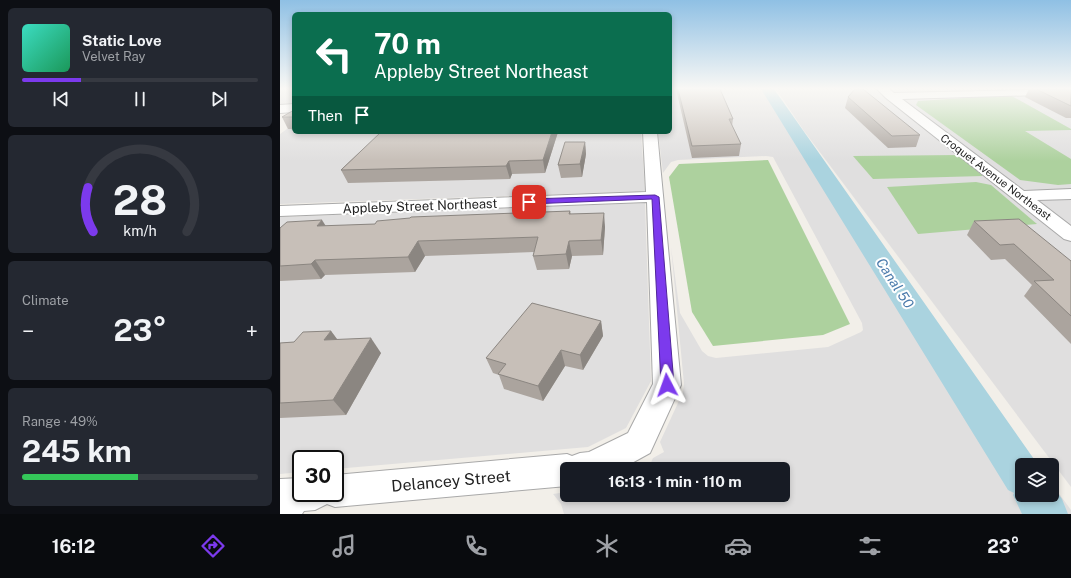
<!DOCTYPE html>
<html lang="en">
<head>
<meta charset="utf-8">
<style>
  body { margin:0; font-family:"Public Sans",sans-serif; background:#242831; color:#f1f3f6; height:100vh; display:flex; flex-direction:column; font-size:15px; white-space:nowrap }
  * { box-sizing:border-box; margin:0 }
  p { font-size:13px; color:#9ea1a6 }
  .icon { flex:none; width:22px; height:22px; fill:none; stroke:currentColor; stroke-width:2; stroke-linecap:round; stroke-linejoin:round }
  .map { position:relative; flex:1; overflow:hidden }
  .drawer { display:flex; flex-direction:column; gap:8px; padding:8px; background:#0d0f14; width:280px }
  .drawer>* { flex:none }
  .hud { position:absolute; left:12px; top:12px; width:380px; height:122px; border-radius:6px; box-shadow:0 2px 6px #0003; background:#0b6e4f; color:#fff; overflow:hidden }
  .buttons { position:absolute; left:735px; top:458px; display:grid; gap:8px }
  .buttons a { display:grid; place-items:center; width:44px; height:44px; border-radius:6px; background:#171b24; box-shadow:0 2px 6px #0003; font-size:20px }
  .speed { position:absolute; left:12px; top:450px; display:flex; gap:8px; font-size:20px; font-weight:700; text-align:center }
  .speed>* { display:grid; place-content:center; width:52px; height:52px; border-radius:50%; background:#171b24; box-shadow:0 2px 6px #0003; line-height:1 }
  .speed .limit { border:2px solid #111; border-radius:6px; background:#fff; color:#111 }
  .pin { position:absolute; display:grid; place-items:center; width:34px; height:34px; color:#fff; margin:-17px; border-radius:8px; box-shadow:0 2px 6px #0006 }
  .me { position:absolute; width:44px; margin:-22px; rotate:356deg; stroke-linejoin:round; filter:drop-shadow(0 0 3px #0008) }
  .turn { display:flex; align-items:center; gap:14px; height:84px; padding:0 16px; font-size:18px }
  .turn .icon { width:52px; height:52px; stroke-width:2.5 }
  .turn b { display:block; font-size:28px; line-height:34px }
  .then { display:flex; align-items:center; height:38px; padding:0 16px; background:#0003; gap:8px; font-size:15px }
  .big { font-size:30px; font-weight:700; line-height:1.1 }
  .drawer .card { flex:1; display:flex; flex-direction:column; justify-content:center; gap:6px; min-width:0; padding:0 14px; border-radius:6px; background:#242831 }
  .drawer .dial { align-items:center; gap:0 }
  .dial svg { height:104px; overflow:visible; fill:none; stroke:#363941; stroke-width:7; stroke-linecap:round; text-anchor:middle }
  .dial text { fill:#f1f3f6; stroke:none }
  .song { display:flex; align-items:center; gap:12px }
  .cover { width:48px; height:48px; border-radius:6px; background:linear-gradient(135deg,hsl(170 70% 55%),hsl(150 70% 35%)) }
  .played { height:4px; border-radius:2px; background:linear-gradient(90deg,#7c3aed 25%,#363941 25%) }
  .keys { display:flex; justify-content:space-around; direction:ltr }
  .heat { display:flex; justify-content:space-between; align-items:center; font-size:22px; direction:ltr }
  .charge { height:6px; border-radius:3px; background:linear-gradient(90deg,#34c759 49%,#363941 0) }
  .trip { position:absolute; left:280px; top:462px; width:230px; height:40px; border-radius:6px; background:#171b24; box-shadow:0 2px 6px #0003; font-weight:700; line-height:40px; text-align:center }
  .dock { display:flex; height:64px; justify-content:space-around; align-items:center; background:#090b0e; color:#9ea1a6 }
  .dock .icon { width:28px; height:28px }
  .dock .selected { color:#7c3aed }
  .dock b { font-size:18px; color:#f1f3f6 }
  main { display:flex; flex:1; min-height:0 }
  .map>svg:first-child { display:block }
  .residential { fill:#e0dfdf }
  .forest { fill:#add19e }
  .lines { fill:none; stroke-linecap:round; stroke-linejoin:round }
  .canal { fill:#aad3df; fill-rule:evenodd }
  .street-casing { stroke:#a9a9a9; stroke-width:2 }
  .street { fill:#fff; fill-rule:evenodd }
  .wall { fill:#aba49e }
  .shaded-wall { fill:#8b8681 }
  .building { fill:#c7bfb8; stroke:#8b8681 }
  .route { fill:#7c3aed; stroke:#51269a }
  .labels { text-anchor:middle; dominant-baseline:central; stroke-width:4; stroke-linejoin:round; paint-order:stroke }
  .far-street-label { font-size:11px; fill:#222; stroke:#fff }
  .street-label { font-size:13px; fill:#222; stroke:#fff }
  .water-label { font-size:14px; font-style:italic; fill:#4a7aab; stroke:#fff }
  .near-street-label { font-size:16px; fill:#222; stroke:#fff }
</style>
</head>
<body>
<main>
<section class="drawer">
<div class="card">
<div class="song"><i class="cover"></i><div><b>Static Love</b><p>Velvet Ray</p></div></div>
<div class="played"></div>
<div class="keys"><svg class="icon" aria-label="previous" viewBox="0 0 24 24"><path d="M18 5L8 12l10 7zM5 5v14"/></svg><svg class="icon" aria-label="pause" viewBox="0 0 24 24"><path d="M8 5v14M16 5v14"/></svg><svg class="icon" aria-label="next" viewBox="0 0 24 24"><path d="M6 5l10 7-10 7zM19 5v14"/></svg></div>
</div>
<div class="card dial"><svg viewBox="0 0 100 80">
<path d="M14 69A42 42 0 1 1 86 69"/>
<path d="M14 69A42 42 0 0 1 10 35" stroke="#7c3aed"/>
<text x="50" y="56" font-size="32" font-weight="700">28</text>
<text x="50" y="72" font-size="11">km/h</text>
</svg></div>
<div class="card"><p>Climate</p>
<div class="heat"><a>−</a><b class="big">23°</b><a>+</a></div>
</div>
<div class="card"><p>Range · 49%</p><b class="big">245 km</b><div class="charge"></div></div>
</section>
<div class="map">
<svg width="791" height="514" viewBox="0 0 791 514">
  <rect width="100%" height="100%" fill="#f2efe9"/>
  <g class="residential">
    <rect x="0" y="89" width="14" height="17"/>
    <path d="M390 89H491L517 131 758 465H742V495H772V484L791 510V514H284L281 504 273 494 287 492V495H503V469H368L373 458 384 452 380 442 403 392 404 384 391 247 400 313 422 351 428 356 436 358 548 347 581 332 583 330 582 323 493 157 486 156 398 160 391 162 383 173 378 132H390Z"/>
    <path d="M496 89H791V487L524 131Z"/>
    <path d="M14 124V132H361L365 191 0 204V134Z"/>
    <path d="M365 203 371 381 346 428 308 447 55 469V459H21V472L0 474V217Z"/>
  </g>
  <g class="forest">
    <path d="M730 95 791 129V130L745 131 791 159V184L778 185 740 180 636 105 638 101Z"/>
    <path d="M678 155 703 176 593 179 573 156Z"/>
    <path d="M488 160 570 324 543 335 433 346 412 312 389 177 399 164Z"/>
    <path d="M696 182 711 185 757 224 638 234 607 187Z"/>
  </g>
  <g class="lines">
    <path class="canal" d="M481 89H494L756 462 758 465H742V495H772V485L782 499 788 514H742L733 495 734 493 728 490Z"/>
    <g class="street-casing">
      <g id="street">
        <path d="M597 89H609L614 93 791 89V94L622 99 744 191 791 189V199L757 200 791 226V241L784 239 606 98Z"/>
        <path d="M14 104V112L0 113V105Z"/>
        <path d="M363 132H377L401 385 370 453 341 469H287V486L55 507 47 504 35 510 24 511 22 514H0V479L21 478V493H55V475L287 454 292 456 300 453 309 452 348 433 373 384 367 202 0 216V206L366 192Z"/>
      </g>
    </g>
    <use href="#street" class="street"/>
  </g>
  <g class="wall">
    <path d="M396 89H440L453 119 452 126 461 144 459 156 412 158Z"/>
    <path d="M749 89H791V118H786L745 97Z"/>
    <path d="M568 97 640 135 636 147 608 148 565 108Z"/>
    <path d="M14 110V129H8L2 117Z"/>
    <path d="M101 132H278L265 173 232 174 230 179 68 183 61 170Z"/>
    <path d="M305 142 306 154 302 177 281 178 278 165Z"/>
    <path d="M290 211 291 214 325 227 323 255 292 256 289 269 257 270 253 256 254 252 145 256 135 272 45 275 41 279 0 281V228L95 224Z"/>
    <path d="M694 221 791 261V344L744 296 752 285 725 259 711 260 687 235Z"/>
    <path d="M321 321 323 336 303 370 285 366 263 401 224 389 219 375 213 373 206 358Z"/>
    <path d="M51 331 57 339 101 353 66 415 0 418V343L14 342Z"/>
  </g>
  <g class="shaded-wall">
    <path d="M272 132H278L265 173 263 160Z"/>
    <path d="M305 142 306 154 302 177 300 164Z"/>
    <path d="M229 161 232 174 230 179 226 166Z"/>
    <path d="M324 213 325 227 323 255 321 240Z"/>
    <path d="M42 220 51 234 37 226Z"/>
    <path d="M138 241 145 256 135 272 128 257Z"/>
    <path d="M289 241 292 256 289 269 286 254Z"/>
    <path d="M35 260 45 275 41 279 31 264Z"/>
    <path d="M321 321 323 336 303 370 300 355Z"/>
    <path d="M51 331 62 346 44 340Z"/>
    <path d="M91 338 101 353 66 415 53 400Z"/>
    <path d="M281 350 285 366 263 401 258 386Z"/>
  </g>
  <g class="building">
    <path d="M398 89H440L453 119H449L461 144 412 146Z"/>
    <path d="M575 89H583L640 135 612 136 568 97Z"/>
    <path d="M756 89H791V106Z"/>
    <path d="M14 110V117H2Z"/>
    <path d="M101 132H272L263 160 229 161 226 166 61 170Z"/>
    <path d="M285 142H305L300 164 278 165Z"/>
    <path d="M290 211 289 214 324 213 321 240 289 241 286 254 253 256 258 237 138 241 128 257 35 260 31 264 0 266V228L7 222 42 220 37 226 95 224 97 221 130 218 131 217Z"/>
    <path d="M739 219 791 261V316L754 281 774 280 734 244 720 245 694 221Z"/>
    <path d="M252 303 321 321 300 355 281 350 258 386 218 374 226 364 206 358Z"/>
    <path d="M51 331 44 340 91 338 53 400 0 403V343L14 342 23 332Z"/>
  </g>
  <linearGradient id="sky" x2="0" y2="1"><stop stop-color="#8fc0e4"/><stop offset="0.55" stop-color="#f9f8f5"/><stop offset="1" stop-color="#f9f8f5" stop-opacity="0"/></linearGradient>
  <rect width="791" height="161" fill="url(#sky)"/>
  <path class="route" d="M375 195 379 197 394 385 392 389 387 390 383 389 381 385 372 199 249 204 245 202 249 199Z"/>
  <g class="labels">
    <g class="far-street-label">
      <text transform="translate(716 177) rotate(37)">Croquet Avenue Northeast</text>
    </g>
    <g class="street-label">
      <text transform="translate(140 206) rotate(-2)">Appleby Street Northeast</text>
    </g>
    <g class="water-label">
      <text transform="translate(615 283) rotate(57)">Canal 50</text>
    </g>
    <g class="near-street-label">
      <text transform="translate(171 481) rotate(-5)">Delancey Street</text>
    </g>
  </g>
</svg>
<div class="buttons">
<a><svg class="icon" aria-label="layers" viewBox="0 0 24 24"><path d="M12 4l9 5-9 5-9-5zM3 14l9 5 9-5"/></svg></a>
</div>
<div class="speed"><div class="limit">30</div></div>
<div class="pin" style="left:249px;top:202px;background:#d93025"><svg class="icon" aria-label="arrive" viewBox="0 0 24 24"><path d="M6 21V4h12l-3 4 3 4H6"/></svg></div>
<svg class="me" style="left:387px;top:385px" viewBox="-20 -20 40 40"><path d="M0-17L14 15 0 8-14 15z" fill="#7c3aed" stroke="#fff" stroke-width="4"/></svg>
<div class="trip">16:13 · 1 min · 110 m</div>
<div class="hud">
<div class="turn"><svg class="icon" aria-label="left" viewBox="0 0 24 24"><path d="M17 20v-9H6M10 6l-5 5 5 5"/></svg><div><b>70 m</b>Appleby Street Northeast</div></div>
<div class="then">Then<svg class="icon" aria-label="arrive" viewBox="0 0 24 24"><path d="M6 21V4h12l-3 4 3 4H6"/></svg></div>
</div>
</div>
</main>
<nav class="dock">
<b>16:12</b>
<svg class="icon selected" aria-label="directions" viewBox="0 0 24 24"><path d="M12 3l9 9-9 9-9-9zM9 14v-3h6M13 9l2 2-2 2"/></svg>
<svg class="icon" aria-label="music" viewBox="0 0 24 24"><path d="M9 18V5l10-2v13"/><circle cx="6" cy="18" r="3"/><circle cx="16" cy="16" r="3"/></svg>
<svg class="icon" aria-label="phone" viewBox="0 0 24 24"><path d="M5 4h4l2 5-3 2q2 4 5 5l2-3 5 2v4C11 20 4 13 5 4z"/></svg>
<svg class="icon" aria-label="climate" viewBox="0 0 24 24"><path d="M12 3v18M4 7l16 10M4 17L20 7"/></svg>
<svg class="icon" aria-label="car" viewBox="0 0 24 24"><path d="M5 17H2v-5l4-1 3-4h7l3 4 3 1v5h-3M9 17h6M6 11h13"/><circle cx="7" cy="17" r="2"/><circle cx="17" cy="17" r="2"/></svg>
<svg class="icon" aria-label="filters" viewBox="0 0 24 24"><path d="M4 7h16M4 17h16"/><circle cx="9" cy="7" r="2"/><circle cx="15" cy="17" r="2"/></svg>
<b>23°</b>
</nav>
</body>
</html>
